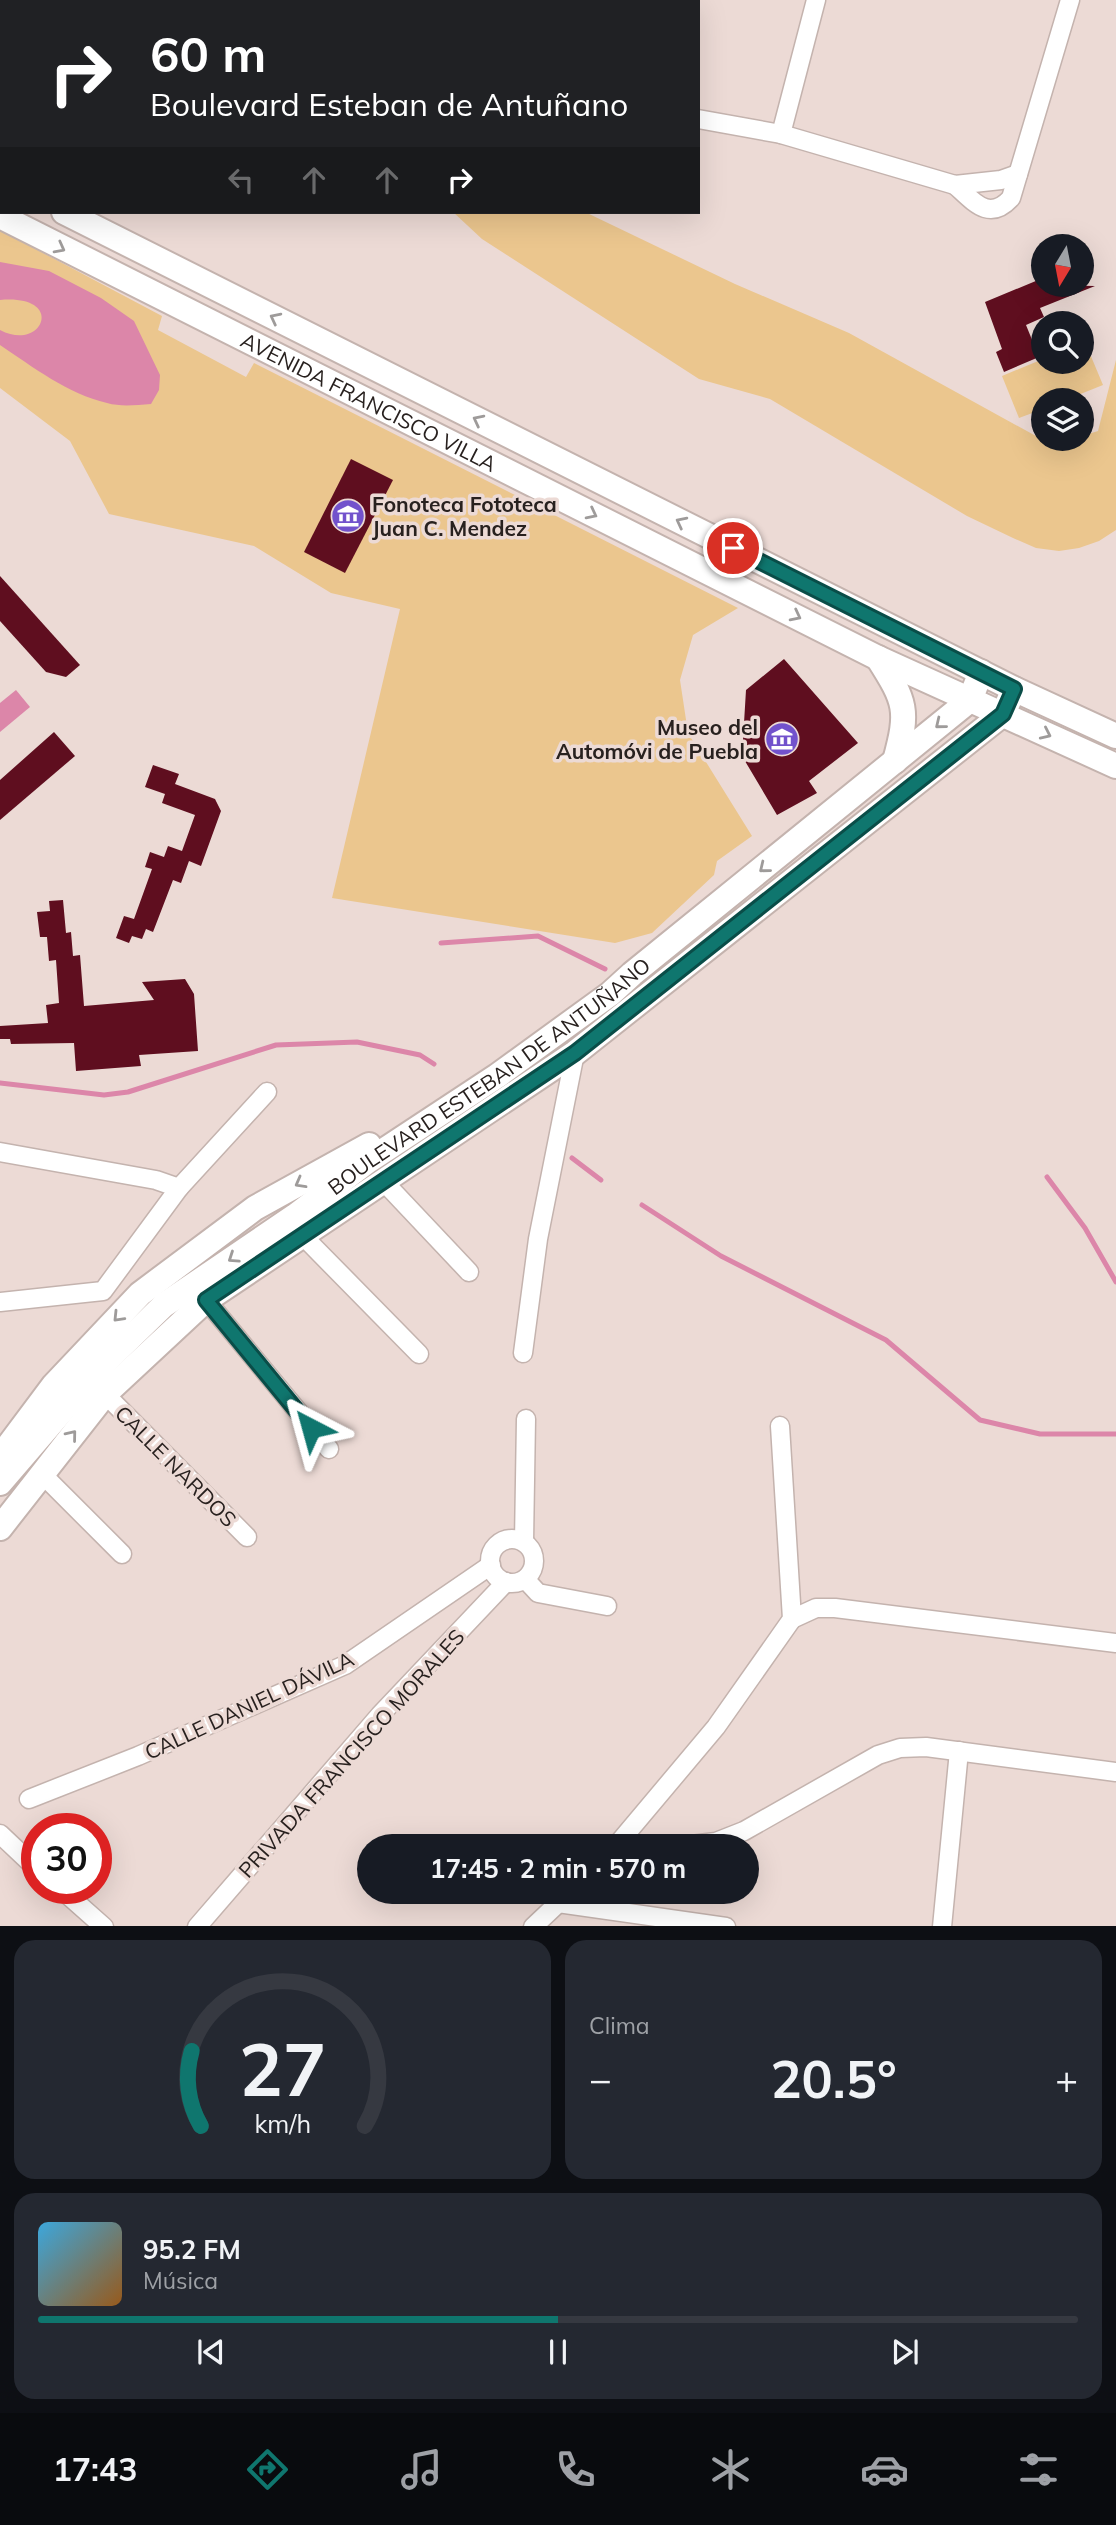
<!DOCTYPE html>
<html lang="es">
<head>
<meta charset="utf-8">
<style>
  body { margin:0; font-family:Mulish,sans-serif; background:#242831; color:#f1f3f6; height:100vh; display:flex; flex-direction:column; font-size:26px; white-space:nowrap }
  * { box-sizing:border-box; margin:0 }
  p { font-size:23px; color:#9ea1a6 }
  .icon { flex:none; width:38px; height:38px; fill:none; stroke:currentColor; stroke-width:2; stroke-linecap:round; stroke-linejoin:round }
  .map { position:relative; height:1926px; overflow:hidden }
  .drawer { display:flex; flex-direction:column; gap:14px; padding:14px; background:#0d0f14; flex:1 }
  .drawer>* { flex:none }
  .banner { position:absolute; left:0px; top:0px; width:700px; height:214px; box-shadow:0 7px 28px #0002; background:#202124; color:#fff; overflow:hidden }
  .needle { width:46px; rotate:190deg }
  .fabs { position:absolute; left:1031px; top:234px; display:grid; gap:14px }
  .fabs a { display:grid; place-items:center; width:63px; height:63px; border-radius:50%; background:#171b24; box-shadow:0 7px 28px #0002; font-size:35px }
  .speed { position:absolute; left:21px; top:1813px; display:flex; gap:14px; font-size:35px; font-weight:700; text-align:center }
  .speed>* { display:grid; place-content:center; width:91px; height:91px; border-radius:50%; background:#171b24; box-shadow:0 7px 28px #0002; line-height:1 }
  .speed .limit { border:10px solid #d22; background:#fff; color:#111 }
  .pin { position:absolute; display:grid; place-items:center; width:60px; height:60px; color:#fff; margin:-30px; border:4px solid #fff; border-radius:50%; box-shadow:0 2px 7px #0007 }
  .me { position:absolute; width:77px; margin:-38px; rotate:321deg; stroke-linejoin:round; filter:drop-shadow(0 0 5px #0008) }
  .turn { display:flex; align-items:center; gap:24px; height:147px; padding:0 35px; font-size:32px }
  .turn .icon { width:91px; height:91px; stroke-width:2.5 }
  .turn b { display:block; font-size:49px; line-height:60px }
  .lanes { display:flex; align-items:center; height:66px; padding:0 35px; background:#0003; justify-content:center; gap:35px; direction:ltr }
  .lanes .off { opacity:.35 }
  .big { font-size:52px; font-weight:700; line-height:1.1 }
  .drawer .widget { flex:1; display:flex; flex-direction:column; justify-content:center; gap:10px; min-width:0; padding:0 24px; border-radius:21px; background:#242831 }
  .drawer .dial { align-items:center; gap:0 }
  .dial svg { height:182px; overflow:visible; fill:none; stroke:#363941; stroke-width:7; stroke-linecap:round; text-anchor:middle }
  .dial text { fill:#f1f3f6; stroke:none }
  .song { display:flex; align-items:center; gap:21px }
  .cover { width:84px; height:84px; border-radius:10px; background:linear-gradient(135deg,hsl(200 70% 55%),hsl(30 70% 35%)) }
  .played { height:7px; border-radius:4px; background:linear-gradient(90deg,#0f766e 50%,#363941 50%) }
  .keys { display:flex; justify-content:space-around; direction:ltr }
  .heat { display:flex; justify-content:space-between; align-items:center; font-size:38px; direction:ltr }
  .drawer .tiles { flex:1; display:grid; gap:14px; grid-template-columns:1fr 1fr }
  .widget:last-child { grid-column:span 2 }
  .trip { position:absolute; left:357px; top:1834px; width:402px; height:70px; border-radius:35px; background:#171b24; box-shadow:0 7px 28px #0002; font-weight:700; line-height:70px; text-align:center }
  .tabs { display:flex; height:112px; justify-content:space-around; align-items:center; background:#090b0e; color:#9ea1a6 }
  .tabs .icon { width:49px; height:49px }
  .tabs .on { color:#0f766e }
  .tabs b { font-size:32px; color:#f1f3f6 }
  .map>svg:first-child { display:block }
  .green { fill:#ebc68e }
  .water { fill:#dc86a9 }
  .lines { fill:none; stroke-linecap:round; stroke-linejoin:round }
  .stream { stroke:#dc86a9; stroke-width:5 }
  .building { fill:#5f0e1f }
  .street-casing { stroke:#c4b3ae; stroke-width:21 }
  .secondary-casing { stroke:#c4b3ae; stroke-width:28 }
  .street { stroke:#fff; stroke-width:18 }
  .secondary { stroke:#fff; stroke-width:24 }
  .oneway { stroke:#9e9b9a }
  .route-casing { stroke:#0a4d48; stroke-width:18 }
  .route { stroke:#0f766e; stroke-width:12 }
  .labels { text-anchor:middle; dominant-baseline:central; stroke-width:7; stroke-linejoin:round; paint-order:stroke }
  .street-label { font-size:21px; fill:#28211f; stroke:#ecdad5 }
  .poi-label { font-size:21px; font-weight:bold; fill:#28211f; stroke:#ecdad5; text-anchor:start }
</style>
</head>
<body>
<div class="map">
<svg width="1116" height="1927" viewBox="0 0 1116 1927">
  <rect width="100%" height="100%" fill="#ecdad5"/>
  <g class="green">
    <path d="M453 212H585L735 284 849 333 1054 446 1073 439H1082V436L1098 431 1116 360V530L1099 541 1079 548 1059 551 1036 548 1013 538 967 516 770 399 699 379 482 239Z"/>
    <path d="M0 230 162 316 158 330 246 377 254 363 738 608 693 635 680 680 688 733 752 836 717 861 714 875 652 933 615 943 332 898 400 609 331 593 254 546 109 514 70 441 0 388Z"/>
    <path d="M1085 342 1103 385 1063 401H1043V409L1019 418 1002 376 1043 359V362H1082V344Z"/>
  </g>
  <g class="water">
    <path d="M0 262 49 271 101 298 134 321 160 375 159 390 151 404C136 405 121 407 107 403 68 394 33 367 0 345V330C43 353 67 294 0 300Z"/>
    <path d="M16 690 30 707 0 732V703Z"/>
  </g>
  <g class="lines">
    <g class="stream">
      <path d="M441 943 538 936 605 969"/>
      <path d="M0 1083 104 1095 128 1092 276 1045 357 1042 420 1055 434 1064"/>
      <path d="M572 1158 601 1180"/>
      <path d="M1047 1177 1085 1228 1116 1282"/>
      <path d="M642 1205 721 1256 886 1340 980 1420 1040 1434H1116"/>
    </g>
  </g>
  <g class="building">
    <path d="M1043 278V285L1095 286 1040 308 1044 317 1026 325 1039 357 1004 372 996 352 1002 349 985 302Z"/>
    <path d="M351 459 393 480 345 573 304 552Z"/>
    <path d="M0 576 80 665 66 677 46 672 0 621Z"/>
    <path d="M784 659 858 743 809 781 817 793 777 815 742 756 746 690Z"/>
    <path d="M54 732 75 756 0 820V780Z"/>
    <path d="M153 765 179 774 175 784 215 799 221 811 201 866 189 861 181 883 173 880 153 932 146 929 142 939 132 936 129 943 116 938 124 916 134 919 152 869 145 867 150 852 164 857 168 846 182 851 195 815 162 803 165 794 145 787Z"/>
    <path d="M63 900 66 933 71 932 73 956 80 955 84 1006 154 1000 142 982 185 979 194 994 198 1051 139 1055 141 1066 76 1071 74 1043 11 1044 10 1039H0V1026L48 1023 46 1005 59 1003 56 960 49 961 47 937H40L37 912 50 911 49 901Z"/>
  </g>
  <g class="lines">
    <g class="street-casing">
      <g id="street">
        <path d="M475 0 477 2"/>
        <path d="M567 2V0"/>
        <path d="M698 119 781 134 955 185 1001 180 1018 174"/>
        <path d="M781 134 816 0"/>
        <path d="M955 185C974 202 989 222 1011 198L1070 0"/>
        <path d="M0 1152 156 1180 179 1188 103 1291 0 1302"/>
        <path d="M385 1183 469 1272"/>
        <path d="M179 1188 267 1092"/>
        <path d="M302 1235 419 1354"/>
        <path d="M206 1300 329 1449"/>
        <path d="M523 1353 538 1239 575 1053"/>
        <path d="M105 1394 247 1537"/>
        <path d="M42 1474 122 1554"/>
        <circle cx="512" cy="1561" r="22"/>
        <path d="M524 1542 526 1419"/>
        <path d="M525 1579 538 1593 607 1606"/>
        <path d="M792 1619 816 1608H835L1116 1643"/>
        <path d="M29 1799 138 1756 345 1665 491 1565"/>
        <path d="M0 1834 37 1869"/>
        <path d="M617 1845 683 1846 716 1842 744 1831 878 1755 900 1748 926 1747 1116 1772"/>
        <path d="M616 1846 716 1727 792 1619 780 1426"/>
        <path d="M60 1888 104 1927"/>
        <path d="M558 1903 726 1927"/>
        <path d="M197 1927 380 1715 506 1582"/>
        <path d="M533 1927 570 1892"/>
        <path d="M942 1927 959 1751"/>
      </g>
    </g>
    <g class="secondary-casing">
      <g id="secondary">
        <path d="M0 180H2"/>
        <path d="M64 212 1014 689 1116 736"/>
        <path id="s1" d="M0 216 878 658 1116 766"/>
        <path d="M878 658C906 702 909 710 895 761"/>
        <path d="M0 1457 54 1385 140 1294 255 1208 369 1145"/>
        <path id="s2" d="M0 1483 98 1369 164 1305 295 1216 368 1161 497 1076 610 994 632 974 970 700 981 672"/>
        <path d="M0 1528 105 1394 206 1300 575 1053 1003 714 1014 689"/>
      </g>
    </g>
    <use href="#street" class="street"/>
    <use href="#secondary" class="secondary"/>
  </g>
  <defs><path id="oneway-chevron" d="M-2-3.5L2.5 0L-2 3.5" fill="none" stroke-width="1.6" stroke-linecap="round" stroke-linejoin="round" transform="scale(1.75)"/></defs>
  <g class="oneway">
    <use href="#oneway-chevron" transform="translate(60 248) rotate(28)"/>
    <use href="#oneway-chevron" transform="translate(275 318) rotate(-153)"/>
    <use href="#oneway-chevron" transform="translate(478 420) rotate(-153)"/>
    <use href="#oneway-chevron" transform="translate(592 514) rotate(27)"/>
    <use href="#oneway-chevron" transform="translate(681 522) rotate(-153)"/>
    <use href="#oneway-chevron" transform="translate(796 616) rotate(27)"/>
    <use href="#oneway-chevron" transform="translate(940 724) rotate(141)"/>
    <use href="#oneway-chevron" transform="translate(1046 734) rotate(25)"/>
    <use href="#oneway-chevron" transform="translate(764 868) rotate(141)"/>
    <use href="#oneway-chevron" transform="translate(300 1183) rotate(151)"/>
    <use href="#oneway-chevron" transform="translate(233 1258) rotate(146)"/>
    <use href="#oneway-chevron" transform="translate(118 1317) rotate(134)"/>
    <use href="#oneway-chevron" transform="translate(72 1435) rotate(-51)"/>
  </g>
  <g class="lines">
    <g class="route-casing">
      <path id="route" d="M311 1428 206 1300 575 1053 1003 714 1014 689 733 548"/>
    </g>
    <use href="#route" class="route"/>
  </g>
  <defs>
    <g id="museum-disc" transform="scale(1.75)"><circle r="9.5" fill="#7252cc" stroke="#ecdad5"/><path d="M0-6L6-3V-2H-6V-3ZM-5-1h2V3h-2ZM-1-1h2V3h-2ZM3-1h2V3H3ZM-6 4H6V6H-6Z" fill="#fff"/></g>
  </defs>
  <g fill-rule="evenodd">
    <use href="#museum-disc" x="348" y="516"/>
    <use href="#museum-disc" x="782" y="739"/>
  </g>
  <g class="labels">
    <g class="street-label">
      <text stroke="none"><textPath href="#s1" startOffset="413">AVENIDA FRANCISCO VILLA</textPath></text>
      <text stroke="none"><textPath href="#s2" startOffset="640">BOULEVARD ESTEBAN DE ANTUÑANO</textPath></text>
      <text transform="translate(176 1466) rotate(45)">CALLE NARDOS</text>
      <text transform="translate(249 1705) rotate(-25)">CALLE DANIEL DÁVILA</text>
      <text transform="translate(351 1753) rotate(-48)">PRIVADA FRANCISCO MORALES</text>
    </g>
    <g class="poi-label">
      <text x="372" y="504">Fonoteca Fototeca<tspan x="372" dy="24">Juan C. Mendez</tspan></text>
      <text x="758" y="727" text-anchor="end">Museo del<tspan x="758" dy="24">Automóvi de Puebla</tspan></text>
    </g>
  </g>
</svg>
<div class="fabs">
<a><svg class="needle" viewBox="-14 -14 28 28"><path d="M0-13l5 13h-10z" fill="#e53935"/><path d="M0 13l5-13h-10z" fill="#9ea1a6"/></svg></a>
<a><svg class="icon" aria-label="search" viewBox="0 0 24 24"><circle cx="10" cy="10" r="6"/><path d="M15 15l6 6"/></svg></a>
<a><svg class="icon" aria-label="layers" viewBox="0 0 24 24"><path d="M12 4l9 5-9 5-9-5zM3 14l9 5 9-5"/></svg></a>
</div>
<div class="speed"><div class="limit">30</div></div>
<div class="pin" style="left:733px;top:548px;background:#d93025"><svg class="icon" aria-label="arrive" viewBox="0 0 24 24"><path d="M6 21V4h12l-3 4 3 4H6"/></svg></div>
<svg class="me" style="left:311px;top:1428px" viewBox="-20 -20 40 40"><path d="M0-17L14 15 0 8-14 15z" fill="#0f766e" stroke="#fff" stroke-width="4"/></svg>
<div class="trip">17:45 · 2 min · 570 m</div>
<div class="banner">
<div class="turn"><svg class="icon" aria-label="right" viewBox="0 0 24 24"><path d="M7 20v-9h11M14 6l5 5-5 5"/></svg><div><b>60 m</b>Boulevard Esteban de Antuñano</div></div>
<div class="lanes"><svg class="icon off" aria-label="left" viewBox="0 0 24 24"><path d="M17 20v-9H6M10 6l-5 5 5 5"/></svg><svg class="icon off" aria-label="ahead" viewBox="0 0 24 24"><path d="M12 20V5M6 11l6-6 6 6"/></svg><svg class="icon off" aria-label="ahead" viewBox="0 0 24 24"><path d="M12 20V5M6 11l6-6 6 6"/></svg><svg class="icon" aria-label="right" viewBox="0 0 24 24"><path d="M7 20v-9h11M14 6l5 5-5 5"/></svg></div>
</div>
</div>
<section class="drawer">
<div class="tiles">
<div class="widget dial"><svg viewBox="0 0 100 80">
<path d="M14 69A42 42 0 1 1 86 69"/>
<path d="M14 69A42 42 0 0 1 10 36" stroke="#0f766e"/>
<text x="50" y="56" font-size="32" font-weight="700">27</text>
<text x="50" y="72" font-size="11">km/h</text>
</svg></div>
<div class="widget"><p>Clima</p>
<div class="heat"><a>−</a><b class="big">20.5°</b><a>+</a></div>
</div>
<div class="widget">
<div class="song"><i class="cover"></i><div><b>95.2 FM</b><p>Música</p></div></div>
<div class="played"></div>
<div class="keys"><svg class="icon" aria-label="previous" viewBox="0 0 24 24"><path d="M18 5L8 12l10 7zM5 5v14"/></svg><svg class="icon" aria-label="pause" viewBox="0 0 24 24"><path d="M8 5v14M16 5v14"/></svg><svg class="icon" aria-label="next" viewBox="0 0 24 24"><path d="M6 5l10 7-10 7zM19 5v14"/></svg></div>
</div>
</div>
</section>
<nav class="tabs">
<b>17:43</b>
<svg class="icon on" aria-label="directions" viewBox="0 0 24 24"><path d="M12 3l9 9-9 9-9-9zM9 14v-3h6M13 9l2 2-2 2"/></svg>
<svg class="icon" aria-label="music" viewBox="0 0 24 24"><path d="M9 18V5l10-2v13"/><circle cx="6" cy="18" r="3"/><circle cx="16" cy="16" r="3"/></svg>
<svg class="icon" aria-label="phone" viewBox="0 0 24 24"><path d="M5 4h4l2 5-3 2q2 4 5 5l2-3 5 2v4C11 20 4 13 5 4z"/></svg>
<svg class="icon" aria-label="climate" viewBox="0 0 24 24"><path d="M12 3v18M4 7l16 10M4 17L20 7"/></svg>
<svg class="icon" aria-label="car" viewBox="0 0 24 24"><path d="M5 17H2v-5l4-1 3-4h7l3 4 3 1v5h-3M9 17h6M6 11h13"/><circle cx="7" cy="17" r="2"/><circle cx="17" cy="17" r="2"/></svg>
<svg class="icon" aria-label="filters" viewBox="0 0 24 24"><path d="M4 7h16M4 17h16"/><circle cx="9" cy="7" r="2"/><circle cx="15" cy="17" r="2"/></svg>
</nav>
</body>
</html>
